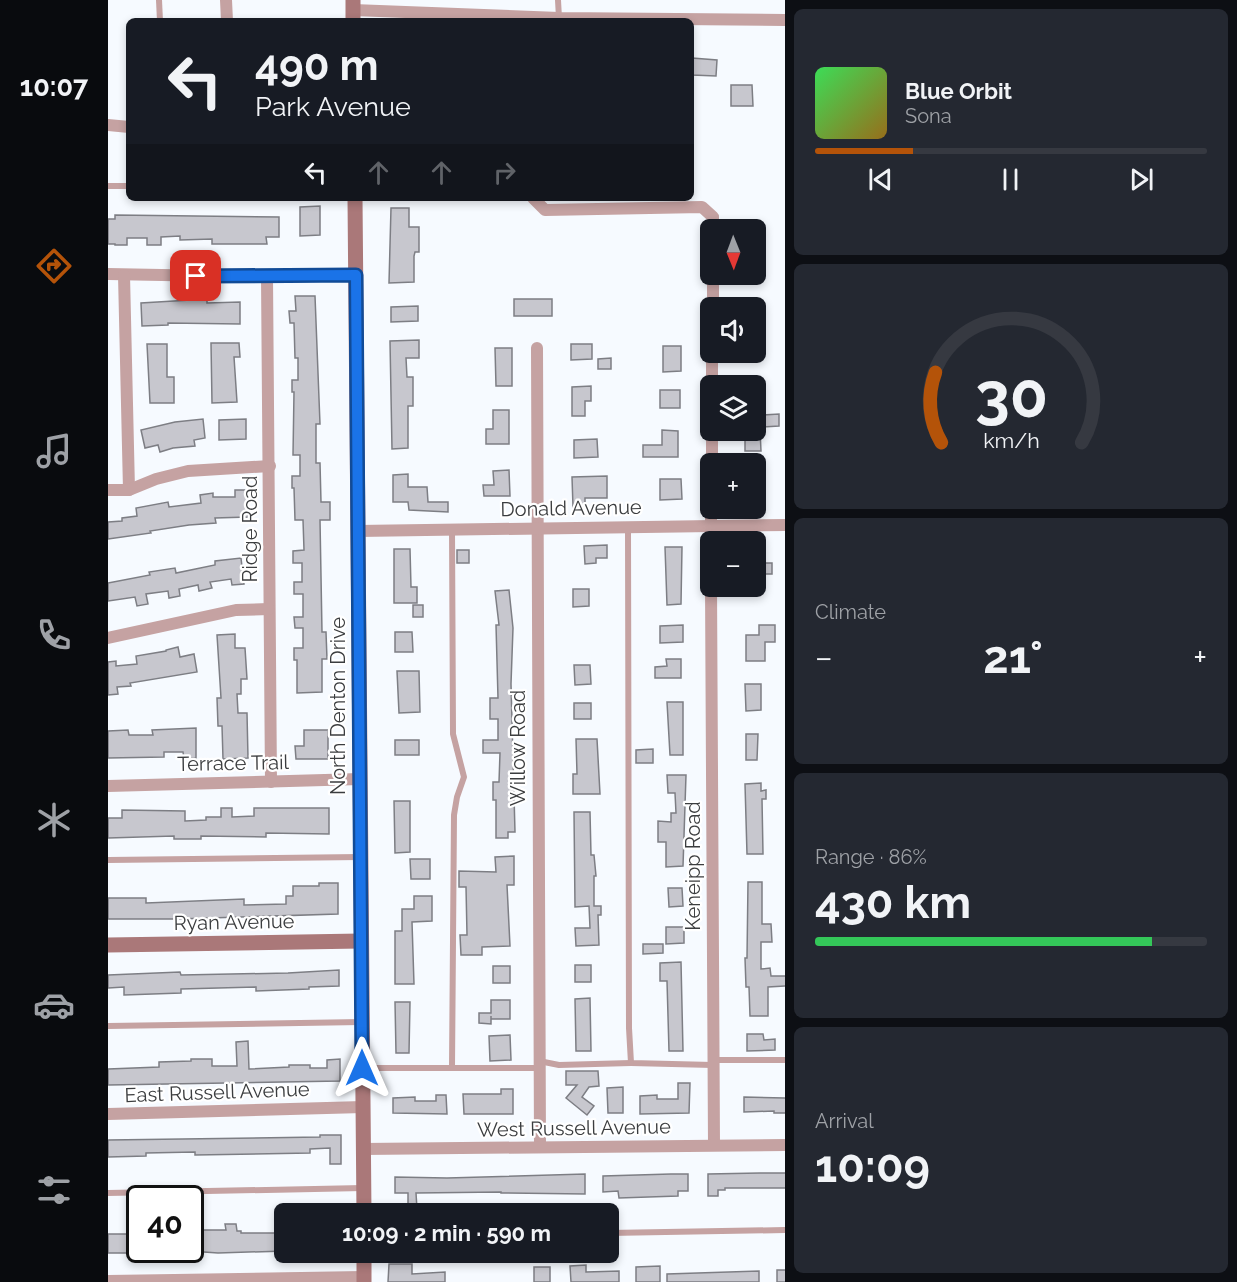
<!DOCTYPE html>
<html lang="en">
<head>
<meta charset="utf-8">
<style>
  body { margin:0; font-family:Raleway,sans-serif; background:#242831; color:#f1f3f6; height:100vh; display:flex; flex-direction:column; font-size:22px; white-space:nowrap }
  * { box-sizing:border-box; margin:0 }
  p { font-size:20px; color:#9ea1a6 }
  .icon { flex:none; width:33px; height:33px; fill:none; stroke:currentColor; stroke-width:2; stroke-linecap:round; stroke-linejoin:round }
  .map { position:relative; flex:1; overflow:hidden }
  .drawer { display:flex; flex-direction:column; gap:9px; padding:9px; background:#0d0f14; width:452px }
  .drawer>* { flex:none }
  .banner { position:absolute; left:18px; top:18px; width:568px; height:183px; border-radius:9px; box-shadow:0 3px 9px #0003; background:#171b24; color:#f1f3f6; overflow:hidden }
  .needle { width:39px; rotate:179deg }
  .tools { position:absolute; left:592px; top:219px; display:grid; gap:12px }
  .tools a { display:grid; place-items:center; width:66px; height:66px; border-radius:9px; background:#171b24; box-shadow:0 3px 9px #0003; font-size:30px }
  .speed { position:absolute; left:18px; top:1185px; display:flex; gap:12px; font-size:30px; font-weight:700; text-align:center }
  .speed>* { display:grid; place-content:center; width:78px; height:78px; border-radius:50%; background:#171b24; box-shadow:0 3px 9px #0003; line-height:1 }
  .speed .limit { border:3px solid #111; border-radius:9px; background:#fff; color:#111 }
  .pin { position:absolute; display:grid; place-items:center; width:51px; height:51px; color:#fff; margin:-26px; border-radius:12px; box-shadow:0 3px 9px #0006 }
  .me { position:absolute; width:66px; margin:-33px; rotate:0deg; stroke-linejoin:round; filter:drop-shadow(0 0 4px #0008) }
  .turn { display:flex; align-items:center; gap:21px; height:126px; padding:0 30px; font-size:27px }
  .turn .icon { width:78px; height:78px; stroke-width:2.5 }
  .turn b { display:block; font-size:42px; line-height:51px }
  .lanes { display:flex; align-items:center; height:57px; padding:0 30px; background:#0003; justify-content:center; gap:30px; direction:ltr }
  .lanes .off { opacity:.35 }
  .big { font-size:45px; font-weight:700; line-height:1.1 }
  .drawer .tile { flex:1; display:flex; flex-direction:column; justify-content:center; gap:9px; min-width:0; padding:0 21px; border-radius:9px; background:#242831 }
  .drawer .dial { align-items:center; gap:0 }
  .dial svg { height:156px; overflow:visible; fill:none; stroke:#363941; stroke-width:7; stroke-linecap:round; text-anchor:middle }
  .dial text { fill:#f1f3f6; stroke:none }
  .song { display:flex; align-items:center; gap:18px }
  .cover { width:72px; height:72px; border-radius:9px; background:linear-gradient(135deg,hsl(130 70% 55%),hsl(40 70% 35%)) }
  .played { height:6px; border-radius:3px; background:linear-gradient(90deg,#b45309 25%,#363941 25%) }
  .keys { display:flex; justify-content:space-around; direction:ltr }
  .heat { display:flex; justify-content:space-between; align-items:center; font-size:33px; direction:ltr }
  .charge { height:9px; border-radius:4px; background:linear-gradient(90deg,#34c759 86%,#363941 0) }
  .trip { position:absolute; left:166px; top:1203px; width:345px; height:60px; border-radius:9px; background:#171b24; box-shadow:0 3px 9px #0003; font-weight:700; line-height:60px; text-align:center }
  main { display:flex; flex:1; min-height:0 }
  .tab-bar { display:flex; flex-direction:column; width:108px; justify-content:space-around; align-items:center; background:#090b0e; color:#9ea1a6 }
  .tab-bar .icon { width:42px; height:42px }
  .tab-bar .on { color:#b45309 }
  .tab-bar b { font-size:27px; color:#f1f3f6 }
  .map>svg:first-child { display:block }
  .building { fill:#c7c7ce; stroke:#7d7e84; stroke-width:1.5 }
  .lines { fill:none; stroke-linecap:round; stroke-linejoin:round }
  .lane { stroke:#c5a2a2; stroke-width:6 }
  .street { stroke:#c5a2a2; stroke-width:12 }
  .secondary { stroke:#aa7879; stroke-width:15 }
  .route-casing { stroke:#114b97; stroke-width:15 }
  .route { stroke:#1a73e8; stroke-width:10 }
  .labels { text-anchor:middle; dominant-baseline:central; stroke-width:4.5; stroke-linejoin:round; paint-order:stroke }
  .street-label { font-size:20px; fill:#3b3d3f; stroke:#fff }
</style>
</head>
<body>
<main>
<nav class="tab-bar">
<b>10:07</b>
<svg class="icon on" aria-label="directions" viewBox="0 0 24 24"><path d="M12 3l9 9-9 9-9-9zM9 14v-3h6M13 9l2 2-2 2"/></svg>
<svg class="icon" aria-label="music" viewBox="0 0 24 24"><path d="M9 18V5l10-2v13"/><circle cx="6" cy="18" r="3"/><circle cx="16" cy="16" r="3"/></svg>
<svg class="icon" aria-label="phone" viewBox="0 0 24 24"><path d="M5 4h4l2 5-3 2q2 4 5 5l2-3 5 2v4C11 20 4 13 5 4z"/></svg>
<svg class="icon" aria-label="climate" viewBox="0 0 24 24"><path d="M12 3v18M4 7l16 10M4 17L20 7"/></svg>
<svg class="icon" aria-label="car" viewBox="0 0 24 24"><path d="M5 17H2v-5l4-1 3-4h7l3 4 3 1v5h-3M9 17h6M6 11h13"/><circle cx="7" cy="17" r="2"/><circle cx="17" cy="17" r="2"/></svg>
<svg class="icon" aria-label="filters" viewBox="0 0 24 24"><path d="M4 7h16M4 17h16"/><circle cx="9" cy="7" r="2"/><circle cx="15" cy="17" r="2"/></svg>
</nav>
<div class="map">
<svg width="678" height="1282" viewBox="0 0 678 1282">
  <rect width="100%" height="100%" fill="#f6faff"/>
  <g class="building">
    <path d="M584 58 609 60 608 76 584 75Z"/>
    <path d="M623 85H644L645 106H623Z"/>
    <path d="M212 206V235L192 236V207Z"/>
    <path d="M283 208H301V227H311V252H307L306 256V282L281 283Z"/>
    <path d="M7 215 171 217V237H158L159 244H104V239L72 240V236L53 237V245H39V238H19V245H7V244H0V219H7Z"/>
    <path d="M187 296H207L212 424H208V463H212L213 502H222V520H212L214 632H218L219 659H214V692L189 693V660H186V648H195V628H187L186 617H195V594H186V582H194V563H185V551L196 550 195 520H187L186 488H184V476H192V455H185L186 392H184V380H190V358H187L186 323H182L181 311H188Z"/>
    <path d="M99 299V303L132 302V324L60 323V325L34 326 33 303Z"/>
    <rect x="406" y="299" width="38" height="17"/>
    <path d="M310 306V321L283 322V307Z"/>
    <path d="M311 340V358H298L299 377H305V406H300V448L284 449 282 341Z"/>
    <path d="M103 343H131L132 357H126L129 402 104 403Z"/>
    <path d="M39 344H59V377H66V403H42Z"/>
    <path d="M463 344H484V359L463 360Z"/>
    <path d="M555 346H573V371L555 372Z"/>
    <path d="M387 348H404V386H388Z"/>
    <path d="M503 358V369H490V359Z"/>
    <path d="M483 386V401H477V416H464V387Z"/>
    <rect x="552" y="390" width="20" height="18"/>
    <path d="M385 410H401V444H378V429H385Z"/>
    <path d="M671 414V426L655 427V415Z"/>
    <path d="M95 419 97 438 86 440 87 446 65 448 52 452 50 445 37 448 33 430 67 422Z"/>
    <path d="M138 419V439L111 440V420Z"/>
    <path d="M554 430 570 431V457H535V445H554Z"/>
    <path d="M637 430H652L653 451H637Z"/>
    <path d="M489 439 490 457 466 458V440Z"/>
    <path d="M401 470 402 496H376L375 485H386L385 471Z"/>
    <path d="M300 474V487H319L320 502H340V512L301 510 300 502H285V475Z"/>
    <path d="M499 476V498H477V507H465L464 477Z"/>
    <path d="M552 479H573L574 499 552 500Z"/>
    <path d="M127 490H140V517L107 518 108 523 81 525 42 531 43 533 0 539V522L14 521V518L29 516 28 508 60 502 61 507 93 503 92 495 105 493V497H127Z"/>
    <path d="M499 545V558H488V563L477 564 476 546Z"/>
    <path d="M557 547H574L573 604 559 605Z"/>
    <path d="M286 549H302L303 587H309V603H286Z"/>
    <rect x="349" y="550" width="12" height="13"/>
    <path d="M133 558 136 584 124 585 123 579 102 582 104 588 91 591 90 585 71 589 72 596 61 598 60 591 38 594 40 604 29 606 27 597 0 601V583L42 575 41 572 67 568 68 573 107 565V561Z"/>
    <rect x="648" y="563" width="16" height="11"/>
    <path d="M465 589H481V606L465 607Z"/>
    <path d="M401 590 405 628 403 684 407 832H400V838H388V800H385V782H391L392 753H375V740H390V719H382V698H390L388 625H391L387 591Z"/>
    <rect x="305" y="605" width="10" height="12"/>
    <path d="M575 625V642L552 643V626Z"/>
    <path d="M651 625H667V642H657V661H638V635H651Z"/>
    <path d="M287 632H304L305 652H287Z"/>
    <path d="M127 634V648H137L139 679H133V694H129L130 713H139L140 758 115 759 114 726H110L109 698H113L109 635Z"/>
    <path d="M70 647 72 657 86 654 89 672 22 683 23 686 9 687 10 694 0 695V662L8 661V666L29 664 28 656 58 651V650Z"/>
    <path d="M558 659H573V678H547V667L559 666Z"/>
    <path d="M466 665H482L483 684 467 685Z"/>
    <path d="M289 671H311L312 712 291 713Z"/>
    <path d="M637 684H653V710L638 711Z"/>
    <path d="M559 702H575V755H562Z"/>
    <rect x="466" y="703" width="17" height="16"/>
    <path d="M88 728V758L76 759 75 752H56V757L0 758V731L20 730 21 735H45L44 730Z"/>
    <path d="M196 730H220V759H188L187 746H196Z"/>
    <path d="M638 734H650L649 760H638Z"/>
    <path d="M468 739H489L492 794H465V774H469Z"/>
    <rect x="287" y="740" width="24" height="15"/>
    <path d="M545 749V763H528V750Z"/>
    <path d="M559 775H578L575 866 558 867V842H550V821L563 822V813H568L567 793H560Z"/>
    <path d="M653 783V791L658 790V799H654L655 854H639L637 784Z"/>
    <path d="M286 801H302V852L287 853Z"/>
    <path d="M113 808H124V817L146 816V808H221V834L158 833V837L93 836V839H66V836L0 838V818H14V810L77 811V821L98 820V817H113Z"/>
    <path d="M466 812H482L483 855H486L488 876H486V906H493V915H490L491 945 468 946 467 928H482L481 906 467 907Z"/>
    <path d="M406 856V885H399L402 946 374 947V955H353L352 935H359L358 887H351V871L388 872 387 857Z"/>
    <path d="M302 859H322V879H303Z"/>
    <path d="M640 882H654V924H663L664 942H653V969L662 968 663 976H678V986L660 987V1016H642L641 987H638L637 958H639Z"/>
    <path d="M211 883H230V914L70 919H0V898H38V903L136 899V905L178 904V896H185V886H211Z"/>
    <path d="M560 888H574L575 906 561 907Z"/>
    <path d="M306 896H324V921L304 922 306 984H287V931H294V909H306Z"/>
    <path d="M558 927H576V943L558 944Z"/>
    <path d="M535 944H555V953L535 954Z"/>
    <path d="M573 962 575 1051H561L559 981H552V963Z"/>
    <rect x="467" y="965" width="16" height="17"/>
    <rect x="385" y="966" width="17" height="17"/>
    <path d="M231 970V986L201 987V989L148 991V987L73 989V993L16 995V987L0 988V975L72 972 73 975 180 973Z"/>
    <path d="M482 998 483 1051H468L467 999Z"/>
    <path d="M383 1000H402V1019H383V1016V1024L371 1023V1013H383Z"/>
    <path d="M287 1002H302L301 1053H288Z"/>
    <path d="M639 1034H655L656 1040 667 1039V1050L639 1051Z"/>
    <path d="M402 1035 403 1060 382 1061 381 1036Z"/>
    <path d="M140 1041 141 1069 181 1067V1065H202V1068H219V1060L232 1059V1081L0 1085V1069L51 1067V1062L83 1061V1059H104V1066H129L128 1042Z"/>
    <path d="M458 1071H490L491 1086 481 1087 474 1097 486 1106 479 1115 458 1098 469 1085H458Z"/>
    <path d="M570 1083H582L581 1113 532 1114V1096L549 1095V1099H570Z"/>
    <path d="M515 1087V1113H500L499 1088Z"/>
    <path d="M393 1089H405V1114H356L355 1094H393Z"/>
    <path d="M328 1095H338L339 1114 285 1113V1098L307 1097V1101H328Z"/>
    <path d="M636 1097 678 1098V1113H666V1111L636 1112Z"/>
    <path d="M212 1135H233V1164H222V1148L202 1149V1153L87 1155V1152L38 1153V1156L0 1157V1140L212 1137Z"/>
    <path d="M652 1173H678V1188H617V1190H610V1196H600V1174Z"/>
    <path d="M477 1174V1194L393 1193V1192L308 1193 309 1209 300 1210V1193H287V1177L339 1178Z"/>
    <path d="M563 1174H580V1191H570V1196L511 1198 510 1191 495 1192V1176Z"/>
    <path d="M117 1224H128L129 1231H133V1233H177V1251L110 1253 82 1251V1230H118Z"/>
    <rect x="0" y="1234" width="32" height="19"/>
    <path d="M281 1264H304V1274L337 1272V1282H280Z"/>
    <path d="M478 1265V1272L511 1271V1282H463L462 1266Z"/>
    <path d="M552 1266V1282H528V1267Z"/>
    <rect x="426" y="1267" width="16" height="15"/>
    <rect x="669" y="1270" width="9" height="12"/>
    <path d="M651 1271V1282H559V1274Z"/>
  </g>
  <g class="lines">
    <g class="lane">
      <path d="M51 0 52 21"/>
      <path d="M450 0 451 18"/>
      <path d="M0 186H21"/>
      <path d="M520 528 521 1028 523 1063 605 1065"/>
      <path d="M344 530 345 734 356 777 349 797 346 815 344 1067"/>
      <path d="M0 860 252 857"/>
      <path d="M0 1026 253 1022"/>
      <path d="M606 1060H678"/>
      <path d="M431 1061 451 1065 523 1063"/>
      <path d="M254 1068H431"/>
      <path d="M0 1193 255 1188"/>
      <path d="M501 1233 678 1230"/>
    </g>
    <g class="street">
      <path d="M118 0 119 21"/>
      <path d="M245 10 451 18 678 20"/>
      <path d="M0 125 21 127"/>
      <path d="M425 198 437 210 594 207 605 217V230"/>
      <path d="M0 274 159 277 248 275"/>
      <path d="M16 275 21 490"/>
      <path d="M159 277 163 782"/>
      <path d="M605 308V274"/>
      <path d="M429 348 432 1147"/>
      <path d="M604 386V352"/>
      <path d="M604 464V430"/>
      <path d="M0 490H21L48 479 80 471 162 466"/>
      <path d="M250 531 678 525"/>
      <path d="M603 542V508"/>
      <path d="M603 586 606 1145"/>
      <path d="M0 638 128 610 161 609"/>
      <path d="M0 786 252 779"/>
      <path d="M0 1114 255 1107"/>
      <path d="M255 1149 678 1145"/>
      <path d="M0 1281 256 1277"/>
    </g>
    <g class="secondary">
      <path d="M245 0V21"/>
      <path d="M247 198 256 1214"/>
      <path d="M0 945 253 941"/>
      <path d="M256 1252V1282"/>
    </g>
  </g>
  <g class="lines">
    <g class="route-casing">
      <path id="route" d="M88 276 248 275 254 1068"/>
    </g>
    <use href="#route" class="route"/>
  </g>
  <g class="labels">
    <g class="street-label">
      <text transform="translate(463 508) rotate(-1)">Donald Avenue</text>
      <text transform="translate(142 529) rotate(-90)">Ridge Road</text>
      <text transform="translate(230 706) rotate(-90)">North Denton Drive</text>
      <text transform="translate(410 748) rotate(-90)">Willow Road</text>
      <text transform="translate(125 763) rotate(-1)">Terrace Trail</text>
      <text transform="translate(585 866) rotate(-90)">Keneipp Road</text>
      <text transform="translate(126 922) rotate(-1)">Ryan Avenue</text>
      <text transform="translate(109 1092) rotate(-2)">East Russell Avenue</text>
      <text transform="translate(466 1128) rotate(-1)">West Russell Avenue</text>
    </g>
  </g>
</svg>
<div class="tools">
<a><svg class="needle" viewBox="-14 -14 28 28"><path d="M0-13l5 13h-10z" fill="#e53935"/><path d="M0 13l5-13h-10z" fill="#9ea1a6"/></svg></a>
<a><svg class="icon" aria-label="sound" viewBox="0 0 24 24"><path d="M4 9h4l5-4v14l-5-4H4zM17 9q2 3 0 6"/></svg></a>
<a><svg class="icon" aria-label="layers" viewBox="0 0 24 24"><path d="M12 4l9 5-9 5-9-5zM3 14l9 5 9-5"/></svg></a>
<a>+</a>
<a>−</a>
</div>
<div class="speed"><div class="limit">40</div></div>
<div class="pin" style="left:88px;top:276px;background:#d93025"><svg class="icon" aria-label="arrive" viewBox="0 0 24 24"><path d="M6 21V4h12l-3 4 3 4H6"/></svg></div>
<svg class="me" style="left:254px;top:1068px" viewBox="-20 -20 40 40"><path d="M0-17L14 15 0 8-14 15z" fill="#1a73e8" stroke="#fff" stroke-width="4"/></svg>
<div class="trip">10:09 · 2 min · 590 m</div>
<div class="banner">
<div class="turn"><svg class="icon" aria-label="left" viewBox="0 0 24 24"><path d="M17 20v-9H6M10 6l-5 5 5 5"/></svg><div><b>490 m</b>Park Avenue</div></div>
<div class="lanes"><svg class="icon" aria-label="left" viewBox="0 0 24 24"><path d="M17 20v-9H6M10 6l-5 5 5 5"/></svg><svg class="icon off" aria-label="ahead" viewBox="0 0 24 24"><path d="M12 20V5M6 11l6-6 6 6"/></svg><svg class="icon off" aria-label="ahead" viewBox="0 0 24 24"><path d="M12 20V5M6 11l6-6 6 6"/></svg><svg class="icon off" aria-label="right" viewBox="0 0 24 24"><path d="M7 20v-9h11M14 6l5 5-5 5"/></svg></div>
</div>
</div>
<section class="drawer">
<div class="tile">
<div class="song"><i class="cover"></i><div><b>Blue Orbit</b><p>Sona</p></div></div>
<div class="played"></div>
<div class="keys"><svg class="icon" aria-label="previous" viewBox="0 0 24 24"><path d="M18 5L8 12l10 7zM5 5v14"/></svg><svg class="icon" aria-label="pause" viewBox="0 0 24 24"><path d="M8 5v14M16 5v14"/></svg><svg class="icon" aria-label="next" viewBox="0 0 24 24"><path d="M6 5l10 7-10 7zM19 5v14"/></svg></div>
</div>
<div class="tile dial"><svg viewBox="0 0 100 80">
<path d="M14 69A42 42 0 1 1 86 69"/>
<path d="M14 69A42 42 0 0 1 11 33" stroke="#b45309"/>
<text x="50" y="56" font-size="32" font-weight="700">30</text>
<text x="50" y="72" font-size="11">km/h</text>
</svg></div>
<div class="tile"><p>Climate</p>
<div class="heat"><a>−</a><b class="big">21°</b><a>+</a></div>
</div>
<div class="tile"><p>Range · 86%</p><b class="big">430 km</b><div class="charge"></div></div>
<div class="tile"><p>Arrival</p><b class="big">10:09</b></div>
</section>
</main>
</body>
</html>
